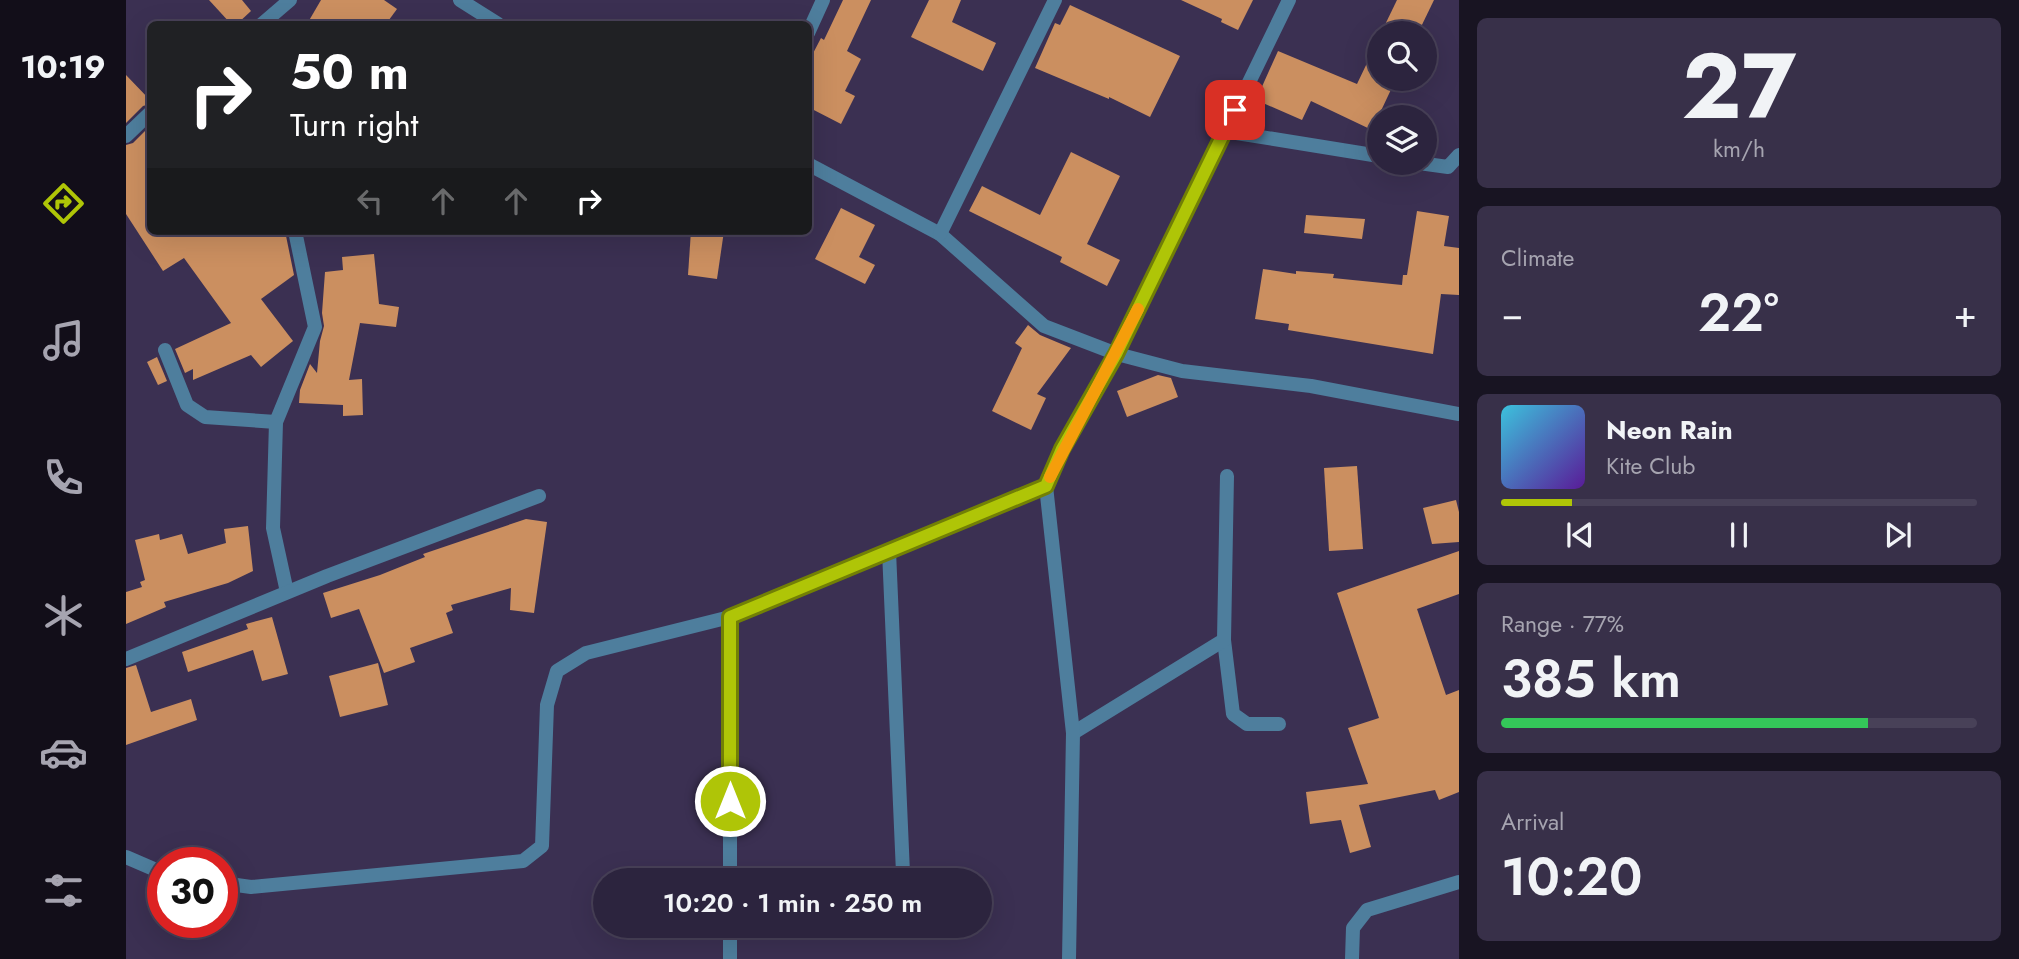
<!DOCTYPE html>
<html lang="en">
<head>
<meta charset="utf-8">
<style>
  body { margin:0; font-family:Jost,sans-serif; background:#383049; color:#f1f3f6; height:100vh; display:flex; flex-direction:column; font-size:26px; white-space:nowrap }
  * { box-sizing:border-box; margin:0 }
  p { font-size:23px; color:#a6a4b0 }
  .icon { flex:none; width:38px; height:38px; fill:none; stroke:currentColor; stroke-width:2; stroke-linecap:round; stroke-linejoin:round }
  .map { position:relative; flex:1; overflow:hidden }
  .drawer { display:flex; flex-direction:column; gap:18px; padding:18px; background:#181422; width:560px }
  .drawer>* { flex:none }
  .banner { position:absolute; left:21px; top:21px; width:665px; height:214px; border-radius:10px; box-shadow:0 7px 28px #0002,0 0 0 2px #484158; background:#202124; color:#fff; overflow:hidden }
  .controls { position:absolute; left:1241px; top:21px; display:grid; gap:14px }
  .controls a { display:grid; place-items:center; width:70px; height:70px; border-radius:50%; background:#2c243e; box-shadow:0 7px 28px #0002,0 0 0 2px #484158; font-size:35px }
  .speed { position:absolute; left:21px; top:847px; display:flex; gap:14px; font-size:35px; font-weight:700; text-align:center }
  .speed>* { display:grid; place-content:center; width:91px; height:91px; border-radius:50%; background:#2c243e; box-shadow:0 7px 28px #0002,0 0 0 2px #484158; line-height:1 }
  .speed .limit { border:10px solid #d22; background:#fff; color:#111 }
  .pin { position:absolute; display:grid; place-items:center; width:60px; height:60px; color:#fff; margin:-30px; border-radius:14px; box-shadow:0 4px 10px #0006 }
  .me { position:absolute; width:77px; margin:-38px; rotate:0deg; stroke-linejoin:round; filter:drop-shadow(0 0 5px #0008) }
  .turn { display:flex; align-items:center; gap:24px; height:147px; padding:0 28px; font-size:32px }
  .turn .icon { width:91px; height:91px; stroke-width:2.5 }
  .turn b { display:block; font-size:49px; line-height:60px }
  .lanes { display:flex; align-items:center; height:66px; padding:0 28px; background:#0003; justify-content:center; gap:35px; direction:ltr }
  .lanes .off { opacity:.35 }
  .big { font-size:52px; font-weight:600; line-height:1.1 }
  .drawer .card { flex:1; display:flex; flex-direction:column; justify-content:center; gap:10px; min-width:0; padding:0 24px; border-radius:10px; background:#383049 }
  .drawer .dial { align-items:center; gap:0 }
  .dial b { font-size:91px; line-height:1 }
  .song { display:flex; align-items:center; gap:21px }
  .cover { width:84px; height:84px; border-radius:10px; background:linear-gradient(135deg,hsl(190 70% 55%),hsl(270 70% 35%)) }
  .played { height:7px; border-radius:4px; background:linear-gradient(90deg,#afc507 15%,#484158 15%) }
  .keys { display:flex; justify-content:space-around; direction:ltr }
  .heat { display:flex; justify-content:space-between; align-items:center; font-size:38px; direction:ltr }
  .charge { height:10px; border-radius:5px; background:linear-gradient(90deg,#34c759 77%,#484158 0) }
  .trip { position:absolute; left:467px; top:868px; width:399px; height:70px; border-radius:35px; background:#2c243e; box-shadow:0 7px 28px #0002,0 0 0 2px #484158; font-weight:600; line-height:70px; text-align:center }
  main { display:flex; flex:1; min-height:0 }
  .dock { display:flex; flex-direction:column; width:126px; justify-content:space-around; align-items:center; background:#120e19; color:#a6a4b0 }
  .dock .icon { width:49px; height:49px }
  .dock .active { color:#afc507 }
  .dock b { font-size:32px; color:#f1f3f6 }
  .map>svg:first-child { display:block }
  .building { fill:#cb8f60 }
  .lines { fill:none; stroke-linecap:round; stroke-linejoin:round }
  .lane { stroke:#4e7e9d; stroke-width:14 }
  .street { stroke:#4e7e9d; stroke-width:14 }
  .route-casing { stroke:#728005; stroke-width:18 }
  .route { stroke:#afc507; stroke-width:12 }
  .slow { stroke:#f59e0b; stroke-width:12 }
</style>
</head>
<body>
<main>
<nav class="dock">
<b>10:19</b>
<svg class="icon active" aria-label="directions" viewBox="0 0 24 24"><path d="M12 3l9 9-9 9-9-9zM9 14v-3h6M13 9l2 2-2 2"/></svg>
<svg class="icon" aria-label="music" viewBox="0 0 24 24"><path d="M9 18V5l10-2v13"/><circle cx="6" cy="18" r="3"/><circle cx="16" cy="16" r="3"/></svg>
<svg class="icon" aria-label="phone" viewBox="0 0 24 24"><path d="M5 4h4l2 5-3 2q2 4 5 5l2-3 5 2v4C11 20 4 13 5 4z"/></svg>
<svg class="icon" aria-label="climate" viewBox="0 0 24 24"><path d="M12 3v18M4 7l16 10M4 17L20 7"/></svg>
<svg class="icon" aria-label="car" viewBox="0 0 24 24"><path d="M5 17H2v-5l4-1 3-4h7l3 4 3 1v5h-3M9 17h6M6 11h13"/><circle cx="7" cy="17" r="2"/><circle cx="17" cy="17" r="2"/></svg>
<svg class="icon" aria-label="filters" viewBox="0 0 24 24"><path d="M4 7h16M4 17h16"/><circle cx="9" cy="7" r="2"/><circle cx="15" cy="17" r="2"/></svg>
</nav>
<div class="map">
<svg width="1333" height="959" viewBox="0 0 1333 959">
  <rect width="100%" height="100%" fill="#3b3052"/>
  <g class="building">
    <path d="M83 0H116L125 11 111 24H105Z"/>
    <path d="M195 0H258L271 9 260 24H181Z"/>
    <path d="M717 0H745L721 51 735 59 719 91 729 96 715 124 682 107V63L695 38 698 40Z"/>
    <path d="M803 0H835L826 22 870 43 857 71 785 37Z"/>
    <path d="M1055 0H1127L1112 30 1095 22 1096 19Z"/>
    <path d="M1271 0H1308L1292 33H1255Z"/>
    <path d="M944 5 1054 56 1024 117 983 97V99L909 68 929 23 934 25Z"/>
    <path d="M1253 38V79H1270L1253 115V128L1247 127 1246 130 1185 101 1176 120 1130 100 1152 51 1231 84Z"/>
    <path d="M0 75 24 100V104L17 106 0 123Z"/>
    <path d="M24 126V231H159L168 275 135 299 167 341 135 367 125 355 67 380V369L59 373 49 349 105 323 58 258 37 271 0 214V145L7 143Z"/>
    <path d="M945 152 994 176 961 244 994 260 981 286 934 262 936 257 843 211 856 186 914 215Z"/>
    <path d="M715 208 749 225 733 257 749 265 739 284 689 259Z"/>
    <path d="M1291 211 1323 216 1318 246 1333 248V295L1315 294 1307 354 1162 330 1163 324 1129 319 1137 269 1170 274V271L1208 274 1207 278 1276 285 1277 275H1281Z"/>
    <path d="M1180 215 1239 219 1236 239 1178 233Z"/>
    <path d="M565 231H598L591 279 562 275Z"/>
    <path d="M248 254 253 304 273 307 270 327 234 323 223 380 236 379 237 415 217 416V405L173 403 174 390 184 364 191 373 194 341 198 326 196 313 199 272 217 270 216 257Z"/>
    <path d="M902 325 914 335 945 348 911 394 920 398 905 430 866 411 896 348 889 343Z"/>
    <path d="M31 357 41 381 32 385 21 362Z"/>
    <path d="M1032 375 1045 378 1052 397 1001 417 991 391Z"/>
    <path d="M1231 466 1237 549 1203 551 1198 468Z"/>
    <path d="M1330 500 1333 512V542L1306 544 1297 508Z"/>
    <path d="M400 519 421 522 408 613 384 610 385 588 325 605 327 610 320 613 327 633 284 648 289 662 258 673 233 609 205 618 197 593 254 575 299 557 297 554Z"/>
    <path d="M122 526 127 571 102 583 38 602 40 607 0 624V592L16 587 14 582 19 580 9 540 33 534 34 540 56 534 62 554 100 543 98 529Z"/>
    <path d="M1333 551V594L1291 609 1320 695 1333 690V792L1313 800 1309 790 1233 805 1245 847 1224 853 1215 820 1184 824 1180 792 1242 784 1222 728 1253 718 1211 593Z"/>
    <path d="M146 617 162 674 136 681 127 650 62 672 56 652 122 629 120 624Z"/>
    <path d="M252 663 262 705 214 717 203 676Z"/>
    <path d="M10 665 25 712 65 699 71 720 0 745V668Z"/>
  </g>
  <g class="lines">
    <g class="lane">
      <path d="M1098 640 1107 714 1121 724H1153"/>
      <path d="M947 733 1098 640 1101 476"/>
    </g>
    <g class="street">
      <path d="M334 0 372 24"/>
      <path d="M136 24 164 0"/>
      <path d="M682 33 697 0"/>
      <path d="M1098 131 1253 156"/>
      <path d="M0 136 24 113"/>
      <path d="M1293 163 1322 167 1333 155"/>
      <path d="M682 164 814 234 918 326 991 354 1056 371 1185 386 1333 414"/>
      <path d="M814 234 929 0"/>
      <path d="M39 350 61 405 79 417 150 422"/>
      <path d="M763 551 777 873"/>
      <path d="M161 592 147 528 150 422 189 327 169 231"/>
      <path d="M0 659 201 576 413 496"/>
      <path d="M0 857 37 873"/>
      <path d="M604 880V617"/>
      <path d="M96 883 125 887 397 861 416 846 421 705 431 671 460 653 604 617 920 486"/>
      <path d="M604 959V926"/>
      <path d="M943 959 947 733 920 486 936 449 991 354 1163 0"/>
      <path d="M1226 959 1227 928 1241 910 1333 882"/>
    </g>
  </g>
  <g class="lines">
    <g class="route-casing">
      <path id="route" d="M604 801V617L920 486 936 449 990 354 1109 110"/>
    </g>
    <use href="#route" class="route"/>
    <path class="slow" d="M924 477 1012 309"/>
  </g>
</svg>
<div class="controls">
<a><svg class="icon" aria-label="search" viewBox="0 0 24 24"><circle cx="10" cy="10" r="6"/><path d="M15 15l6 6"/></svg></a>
<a><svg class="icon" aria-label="layers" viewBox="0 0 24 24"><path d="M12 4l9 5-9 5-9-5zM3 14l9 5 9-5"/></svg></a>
</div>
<div class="speed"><div class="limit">30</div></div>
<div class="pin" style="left:1109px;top:110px;background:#d93025"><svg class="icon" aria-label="arrive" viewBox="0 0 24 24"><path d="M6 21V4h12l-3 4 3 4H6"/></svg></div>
<svg class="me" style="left:604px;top:801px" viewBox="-20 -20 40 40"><circle r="17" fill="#afc507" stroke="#fff" stroke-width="3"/><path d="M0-11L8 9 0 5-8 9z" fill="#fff"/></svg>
<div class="trip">10:20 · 1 min · 250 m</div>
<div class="banner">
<div class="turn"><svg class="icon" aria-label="right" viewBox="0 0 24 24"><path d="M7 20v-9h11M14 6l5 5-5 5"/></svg><div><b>50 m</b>Turn right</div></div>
<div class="lanes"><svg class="icon off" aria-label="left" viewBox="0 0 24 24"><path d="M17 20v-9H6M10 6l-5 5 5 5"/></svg><svg class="icon off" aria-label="ahead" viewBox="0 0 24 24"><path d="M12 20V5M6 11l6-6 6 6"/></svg><svg class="icon off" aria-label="ahead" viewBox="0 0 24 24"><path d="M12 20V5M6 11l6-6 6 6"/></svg><svg class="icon" aria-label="right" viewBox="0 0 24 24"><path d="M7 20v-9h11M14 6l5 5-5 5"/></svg></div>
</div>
</div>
<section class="drawer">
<div class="card dial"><b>27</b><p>km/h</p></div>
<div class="card"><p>Climate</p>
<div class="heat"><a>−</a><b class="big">22°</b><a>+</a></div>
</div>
<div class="card">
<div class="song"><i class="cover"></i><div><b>Neon Rain</b><p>Kite Club</p></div></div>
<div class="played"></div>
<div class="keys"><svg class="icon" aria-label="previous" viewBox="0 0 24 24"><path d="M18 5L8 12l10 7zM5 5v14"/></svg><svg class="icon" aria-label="pause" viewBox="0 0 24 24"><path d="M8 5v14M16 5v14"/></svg><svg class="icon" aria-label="next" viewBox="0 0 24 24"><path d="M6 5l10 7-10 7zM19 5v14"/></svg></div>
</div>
<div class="card"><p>Range · 77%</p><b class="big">385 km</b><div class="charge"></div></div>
<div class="card"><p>Arrival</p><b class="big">10:20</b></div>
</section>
</main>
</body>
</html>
